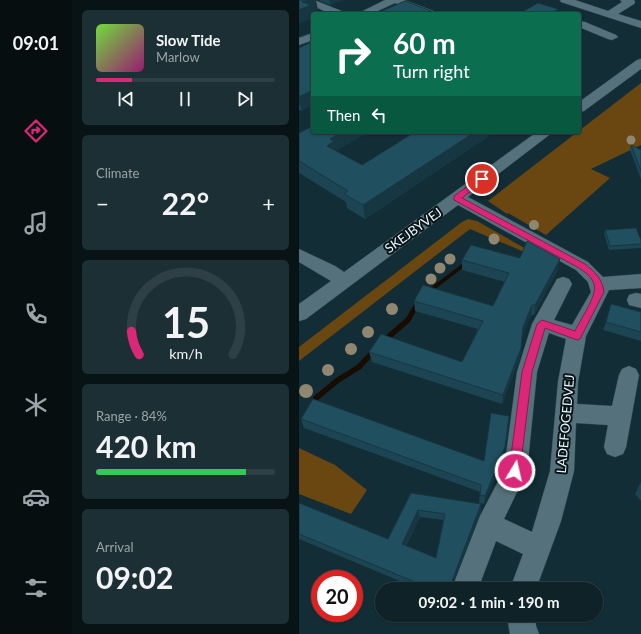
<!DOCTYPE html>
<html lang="en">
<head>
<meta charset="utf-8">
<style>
  body { margin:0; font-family:Lato,sans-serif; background:#1c2f34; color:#f1f3f6; height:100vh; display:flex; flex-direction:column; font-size:15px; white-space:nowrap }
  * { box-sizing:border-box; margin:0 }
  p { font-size:13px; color:#9ba4a8 }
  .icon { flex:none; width:22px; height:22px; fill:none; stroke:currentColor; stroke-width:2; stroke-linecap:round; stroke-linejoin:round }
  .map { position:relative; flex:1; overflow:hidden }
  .details { display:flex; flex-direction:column; gap:10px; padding:10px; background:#081316; width:227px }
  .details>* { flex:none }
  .hud { position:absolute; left:12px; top:12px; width:270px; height:122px; border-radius:4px; box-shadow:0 1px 3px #0004,0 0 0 1px #2e3f45; background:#0b6e4f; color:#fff; overflow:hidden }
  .speed { position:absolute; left:12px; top:570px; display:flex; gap:8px; font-size:20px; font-weight:700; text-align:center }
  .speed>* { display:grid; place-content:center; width:52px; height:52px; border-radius:50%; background:#0e2228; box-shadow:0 1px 3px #0004,0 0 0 1px #2e3f45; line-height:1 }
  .speed .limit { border:6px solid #d22; background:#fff; color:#111 }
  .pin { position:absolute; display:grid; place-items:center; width:34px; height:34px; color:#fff; margin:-17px; border:2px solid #fff; border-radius:50%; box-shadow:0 1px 4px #0007 }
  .me { position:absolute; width:44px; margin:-22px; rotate:9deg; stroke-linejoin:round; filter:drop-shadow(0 0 3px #0008) }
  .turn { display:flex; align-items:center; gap:14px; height:84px; padding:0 16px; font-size:18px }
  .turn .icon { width:52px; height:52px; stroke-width:2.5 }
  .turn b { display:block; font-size:28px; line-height:34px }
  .then { display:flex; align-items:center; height:38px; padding:0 16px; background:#0003; gap:8px; font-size:15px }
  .big { font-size:30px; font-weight:700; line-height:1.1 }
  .details .card { flex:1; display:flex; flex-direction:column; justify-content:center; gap:6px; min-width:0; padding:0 14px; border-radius:6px; background:#1c2f34 }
  .details .dial { align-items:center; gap:0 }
  .dial svg { height:104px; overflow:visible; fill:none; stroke:#2e3f45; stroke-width:7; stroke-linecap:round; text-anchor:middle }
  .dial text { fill:#f1f3f6; stroke:none }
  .song { display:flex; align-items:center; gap:12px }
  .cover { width:48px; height:48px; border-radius:6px; background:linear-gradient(135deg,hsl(100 70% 55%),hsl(320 70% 35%)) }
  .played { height:4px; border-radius:2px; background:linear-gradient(90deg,#db2777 20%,#2e3f45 20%) }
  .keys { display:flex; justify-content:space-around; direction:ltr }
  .heat { display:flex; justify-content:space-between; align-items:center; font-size:22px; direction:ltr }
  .charge { height:6px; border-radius:3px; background:linear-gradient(90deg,#34c759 84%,#2e3f45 0) }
  .trip { position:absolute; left:76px; top:582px; width:228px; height:40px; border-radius:20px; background:#0e2228; box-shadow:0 1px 3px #0004,0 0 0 1px #2e3f45; font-weight:700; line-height:40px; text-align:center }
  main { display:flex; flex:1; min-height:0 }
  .dock { display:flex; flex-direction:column; width:72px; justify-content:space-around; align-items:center; background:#060e10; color:#9ba4a8 }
  .dock .icon { width:28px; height:28px }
  .dock .active { color:#db2777 }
  .dock b { font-size:18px; color:#f1f3f6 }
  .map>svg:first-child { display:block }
  .green { fill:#6a4711 }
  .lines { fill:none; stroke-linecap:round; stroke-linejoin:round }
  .stream { fill:#180b00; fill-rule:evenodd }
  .minor-casing { stroke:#33474e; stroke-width:1 }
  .minor { fill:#55727c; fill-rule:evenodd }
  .tree { fill:#8f8771 }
  .wall { fill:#1c4452; fill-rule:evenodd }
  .shaded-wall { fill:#163742 }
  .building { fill:#204f5f; stroke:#163742; fill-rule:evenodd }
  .route { fill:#db2777; stroke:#8e194d }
  .labels { text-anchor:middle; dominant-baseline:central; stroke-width:4; stroke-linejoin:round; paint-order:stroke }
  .street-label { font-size:13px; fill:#e8f8fe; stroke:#081418 }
</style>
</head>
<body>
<main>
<nav class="dock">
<b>09:01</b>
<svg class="icon active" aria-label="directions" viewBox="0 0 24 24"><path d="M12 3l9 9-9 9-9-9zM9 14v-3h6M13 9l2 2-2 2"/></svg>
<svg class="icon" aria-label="music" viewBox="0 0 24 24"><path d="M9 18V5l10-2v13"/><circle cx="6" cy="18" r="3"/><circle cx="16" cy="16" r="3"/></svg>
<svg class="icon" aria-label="phone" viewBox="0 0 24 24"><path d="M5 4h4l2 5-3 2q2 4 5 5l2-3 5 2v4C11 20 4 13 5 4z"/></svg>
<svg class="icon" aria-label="climate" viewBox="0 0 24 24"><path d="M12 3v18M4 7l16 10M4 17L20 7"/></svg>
<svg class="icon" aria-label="car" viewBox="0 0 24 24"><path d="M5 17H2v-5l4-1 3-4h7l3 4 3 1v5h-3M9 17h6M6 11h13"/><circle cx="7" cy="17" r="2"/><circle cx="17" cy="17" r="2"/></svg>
<svg class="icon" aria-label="filters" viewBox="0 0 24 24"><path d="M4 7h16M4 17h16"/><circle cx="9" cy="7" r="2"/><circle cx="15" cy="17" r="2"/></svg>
</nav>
<section class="details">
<div class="card">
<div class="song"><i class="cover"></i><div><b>Slow Tide</b><p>Marlow</p></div></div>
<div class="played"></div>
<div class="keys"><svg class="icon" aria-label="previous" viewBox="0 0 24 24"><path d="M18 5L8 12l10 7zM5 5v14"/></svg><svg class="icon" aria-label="pause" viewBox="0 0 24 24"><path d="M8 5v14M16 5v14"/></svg><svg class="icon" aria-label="next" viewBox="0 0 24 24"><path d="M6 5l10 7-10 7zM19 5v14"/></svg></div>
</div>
<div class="card"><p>Climate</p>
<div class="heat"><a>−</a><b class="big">22°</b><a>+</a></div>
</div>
<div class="card dial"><svg viewBox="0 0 100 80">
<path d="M14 69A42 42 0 1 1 86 69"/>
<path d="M14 69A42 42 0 0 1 8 51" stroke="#db2777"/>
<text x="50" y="56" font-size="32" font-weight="700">15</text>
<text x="50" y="72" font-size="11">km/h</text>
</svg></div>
<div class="card"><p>Range · 84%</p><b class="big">420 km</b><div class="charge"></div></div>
<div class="card"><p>Arrival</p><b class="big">09:02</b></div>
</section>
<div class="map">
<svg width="342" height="634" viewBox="0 0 342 634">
  <rect width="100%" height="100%" fill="#122d36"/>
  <g class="green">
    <path d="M342 83V145L292 169 311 178 247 235 209 213 208 214 189 201Z"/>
    <path d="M169 219 178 221 229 250 223 251 171 229 0 361V347L163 222Z"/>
    <path d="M0 448 36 465 68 490 52 514 0 494Z"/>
  </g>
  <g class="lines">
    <g class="stream">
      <path d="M163 264 165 265 166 266 165 267 135 290H131L130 289 131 288Z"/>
      <path d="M119 300 122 302 111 322 89 341H85L84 339 85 337 107 318 117 301Z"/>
      <path d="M74 348H78L79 350 62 369 41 382 19 400 17 401 15 400 14 398 15 396 37 378 58 365Z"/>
    </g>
    <g class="minor-casing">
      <g id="minor">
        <path d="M1 0H15L45 12 46 14H32Z"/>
        <path d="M86 0H105L137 12 138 14H123L96 3 72 14H58Z"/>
        <path d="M261 0H276L309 11 323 2 321 0H335L336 2 335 4 319 14 342 21V28L262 2Z"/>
        <path d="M280 21 286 22 317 35 319 37 313 40 309 39 280 27Z"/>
        <path d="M14 33V40L0 45V38Z"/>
        <path d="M342 59V69L285 111 280 112V102L338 60Z"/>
        <path d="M238 132H254L169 197 289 262 304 277 342 274V288L310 290 287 336 279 382 278 404 313 406 320 375 323 369 330 366 337 369 340 375 327 447 324 454 316 457 308 454 305 447 309 425 277 423 275 471 262 521 237 589H211L224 554 197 541 179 589H157L155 583 181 516 205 470 218 372 233 324 258 279 264 277 270 279 273 284 255 320 273 325 292 292 289 282 277 270 159 205 7 319 0 321V304L32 281 0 262V249L36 266 45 272ZM250 333 267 339 259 382 251 471 233 532 205 519 228 471 238 372Z"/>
        <path d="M337 293 342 294V308L330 305 328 300 330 295Z"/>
        <path d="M208 615H236L237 626 240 634H211Z"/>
      </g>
    </g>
    <use href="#minor" class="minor"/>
  </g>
  <g class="tree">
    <circle cx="332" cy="140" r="4.5"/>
    <circle cx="235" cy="225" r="5"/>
    <circle cx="195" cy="239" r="5.5"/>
    <circle cx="151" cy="259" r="5.5"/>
    <circle cx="141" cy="268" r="5.5"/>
    <circle cx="132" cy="279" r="5.5"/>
    <circle cx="93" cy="309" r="6"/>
    <circle cx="69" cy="332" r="6"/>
    <circle cx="52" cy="349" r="6"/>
    <circle cx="29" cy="370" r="6"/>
    <circle cx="7" cy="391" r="7"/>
  </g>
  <g class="wall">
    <path d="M19 0H44L31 5Z"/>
    <path d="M0 48 3 111 0 110Z"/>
    <path d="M0 133 37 151 63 165 190 136 66 219 48 208 47 202 0 173Z"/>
    <path d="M332 145 342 150V179L331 150Z"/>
    <path d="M306 230 342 240V248L310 250 305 234Z"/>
    <path d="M163 260 259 270 235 315H232L223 336 221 358 203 404 73 362 70 352 163 362 179 329 116 311 115 301 194 306 206 282 163 270Z"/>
    <path d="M342 312V341L304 330 307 322Z"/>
    <path d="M2 419 185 461 205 456 185 504 180 503 181 492 5 428Z"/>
    <path d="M342 482V501L336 494Z"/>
    <path d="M112 493 182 512 152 589H120L0 539V503L89 539ZM121 517 145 520 137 558 107 546Z"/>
  </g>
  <g class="shaded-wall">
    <path d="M8 0H17L19 10 13 12 14 18 0 24V10L3 2Z"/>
    <path d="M30 0H44L31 5Z"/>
    <path d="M259 9 258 14H251Z"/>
    <path d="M14 90V105L3 111 0 101V97Z"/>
    <path d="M43 132H70L37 151 28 146 31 139Z"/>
    <path d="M176 132H190V136L66 219 64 205Z"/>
    <path d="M261 259 259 270 235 315 236 305Z"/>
    <path d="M233 305 232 315 223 337 224 327Z"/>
    <path d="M222 348 221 358 203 404 204 395Z"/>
    <path d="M210 424 205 456 185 504 186 496Z"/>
    <path d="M182 504V512L152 589H150Z"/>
    <path d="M119 510 121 517 104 550 103 544Z"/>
  </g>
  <g class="building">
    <path d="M0 0H8L3 2 12 5 0 10Z"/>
    <path d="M106 1 140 14H76Z"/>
    <path d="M239 3 259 9 251 14H220Z"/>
    <path d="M14 41V90L0 97V48Z"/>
    <path d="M14 126V132H43L31 139 35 141 28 146 63 165 116 132H176L64 205 45 194 49 191 0 161V133Z"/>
    <path d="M332 145 342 150V171Z"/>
    <path d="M337 228 342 240V244L311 246 306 230Z"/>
    <path d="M228 241 261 259 236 305H233L224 327 222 348 204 395 70 352 82 334 163 362 184 321 115 301 124 285 194 306 210 273 163 260 172 245 221 258Z"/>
    <path d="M312 304 342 312V332L307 322Z"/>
    <path d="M14 399 185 461 192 413 210 416 206 447 186 496 181 495 182 485 2 419Z"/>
    <path d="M112 493 182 504 150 589H133L0 534V503L89 539ZM119 510 146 514 137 558 103 544Z"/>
  </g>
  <path class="route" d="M181 177 187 179 163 198 286 264C296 272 303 278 305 292L281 339 278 340 246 328 233 372 221 471 220 475 216 477 212 475 210 471 223 372 238 324 243 320 276 331C281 320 299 295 295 284 293 277 286 272 280 268L155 200V196Z"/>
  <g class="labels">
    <g class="street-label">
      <text transform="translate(114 230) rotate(-36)">SKEJBYVEJ</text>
      <text transform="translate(266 424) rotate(-85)">LADEFOGEDVEJ</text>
    </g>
  </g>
</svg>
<div class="speed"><div class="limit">20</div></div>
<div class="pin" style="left:183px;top:179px;background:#d93025"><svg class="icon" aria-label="arrive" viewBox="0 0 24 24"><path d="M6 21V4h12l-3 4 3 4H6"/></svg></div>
<svg class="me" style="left:216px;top:471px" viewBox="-20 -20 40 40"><circle r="17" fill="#db2777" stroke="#fff" stroke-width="3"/><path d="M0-11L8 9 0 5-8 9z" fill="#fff"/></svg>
<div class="trip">09:02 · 1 min · 190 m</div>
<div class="hud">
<div class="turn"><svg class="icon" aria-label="right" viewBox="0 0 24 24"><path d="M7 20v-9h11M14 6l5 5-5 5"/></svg><div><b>60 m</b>Turn right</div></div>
<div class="then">Then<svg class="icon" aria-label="left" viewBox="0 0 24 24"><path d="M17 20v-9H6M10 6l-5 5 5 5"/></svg></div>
</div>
</div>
</main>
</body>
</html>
